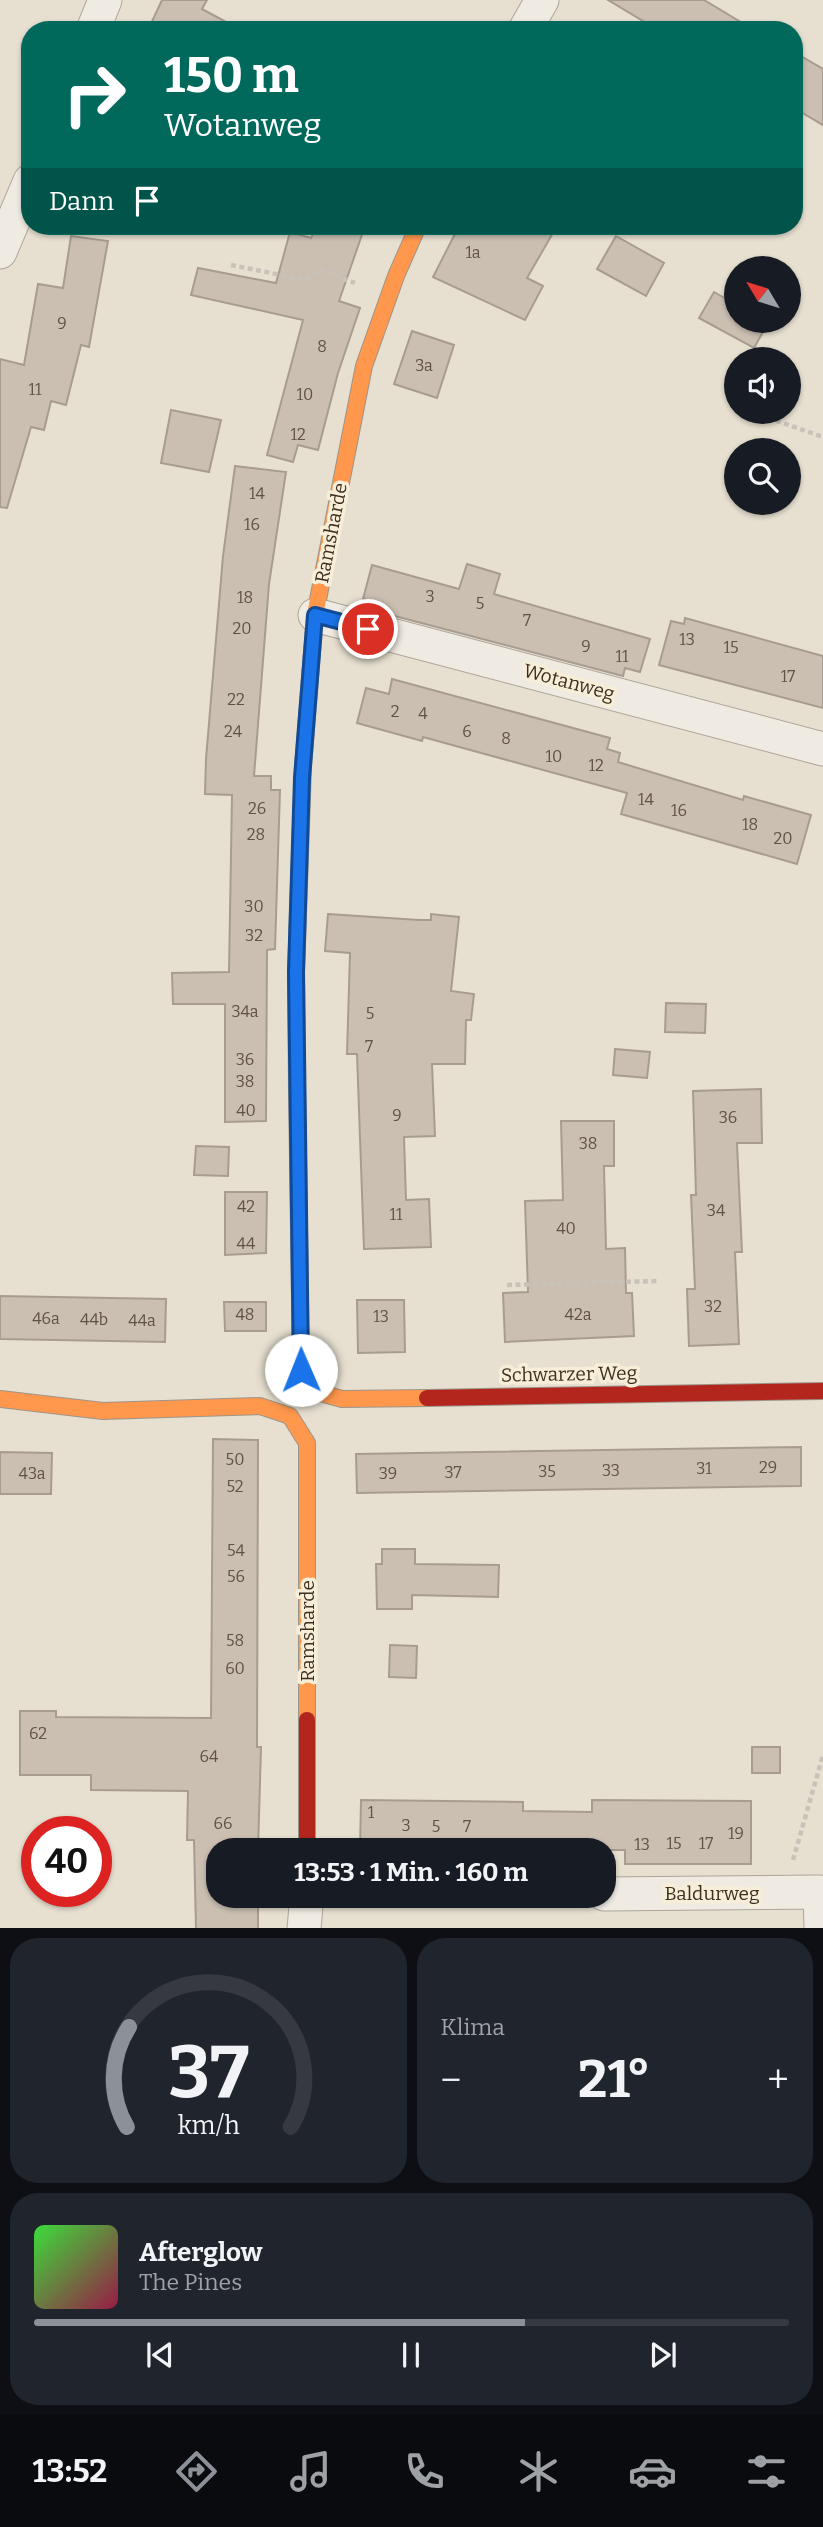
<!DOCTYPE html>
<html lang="de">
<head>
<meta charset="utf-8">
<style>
  body { margin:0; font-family:Bitter,serif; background:#20242c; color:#f1f3f6; height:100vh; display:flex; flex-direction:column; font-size:26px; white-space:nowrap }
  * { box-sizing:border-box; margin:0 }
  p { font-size:23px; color:#9ea1a6 }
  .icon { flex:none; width:38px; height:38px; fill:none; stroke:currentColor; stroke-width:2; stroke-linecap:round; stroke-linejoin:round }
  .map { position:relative; height:1928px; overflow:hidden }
  .sheet { display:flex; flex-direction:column; gap:10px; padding:10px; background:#0d0f14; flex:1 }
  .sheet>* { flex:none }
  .banner { position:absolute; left:21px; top:21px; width:782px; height:214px; border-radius:28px; box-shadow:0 2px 5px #0004; background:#00695c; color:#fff; overflow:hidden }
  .needle { width:46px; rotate:308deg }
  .fabs { position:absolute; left:724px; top:256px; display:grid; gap:14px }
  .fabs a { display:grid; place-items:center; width:77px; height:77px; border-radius:50%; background:#171b24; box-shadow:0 2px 5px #0004; font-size:35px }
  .speed { position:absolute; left:21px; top:1816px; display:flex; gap:14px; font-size:35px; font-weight:700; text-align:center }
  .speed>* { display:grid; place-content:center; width:91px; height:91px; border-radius:50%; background:#171b24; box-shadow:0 2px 5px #0004; line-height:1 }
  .speed .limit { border:10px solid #d22; background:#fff; color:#111 }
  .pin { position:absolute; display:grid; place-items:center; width:60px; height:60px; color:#fff; margin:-30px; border:4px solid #fff; border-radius:50%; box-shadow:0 2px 7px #0007 }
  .me { position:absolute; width:77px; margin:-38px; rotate:359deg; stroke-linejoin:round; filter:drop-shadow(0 0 5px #0008) }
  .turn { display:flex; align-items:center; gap:24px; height:147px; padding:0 28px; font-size:32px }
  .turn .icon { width:91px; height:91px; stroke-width:2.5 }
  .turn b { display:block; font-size:49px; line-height:60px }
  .then { display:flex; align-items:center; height:66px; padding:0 28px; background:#0003; gap:14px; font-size:26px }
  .big { font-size:52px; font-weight:700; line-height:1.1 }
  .sheet .tile { flex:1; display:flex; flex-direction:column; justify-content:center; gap:10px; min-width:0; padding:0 24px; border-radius:28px; background:#20242c }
  .sheet .dial { align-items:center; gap:0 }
  .dial svg { height:182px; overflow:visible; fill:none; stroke:#363941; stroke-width:7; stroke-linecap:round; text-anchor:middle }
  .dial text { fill:#f1f3f6; stroke:none }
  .song { display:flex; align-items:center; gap:21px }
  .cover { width:84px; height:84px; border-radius:10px; background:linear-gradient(135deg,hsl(120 70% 55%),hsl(340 70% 35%)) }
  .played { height:7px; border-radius:4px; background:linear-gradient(90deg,#8c9099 65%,#363941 65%) }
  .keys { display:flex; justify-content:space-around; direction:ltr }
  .heat { display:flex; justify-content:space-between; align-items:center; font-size:38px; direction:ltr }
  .sheet .tiles { flex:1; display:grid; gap:10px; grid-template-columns:1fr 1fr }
  .tile:last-child { grid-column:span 2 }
  .trip { position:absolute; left:206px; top:1838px; width:410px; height:70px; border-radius:28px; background:#171b24; box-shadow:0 2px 5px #0004; font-weight:700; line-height:70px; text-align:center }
  .tabs { display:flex; height:112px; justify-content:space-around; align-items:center; background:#090b0e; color:#9ea1a6 }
  .tabs .icon { width:49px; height:49px }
  .tabs .selected { color:#8c9099 }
  .tabs b { font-size:32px; color:#f1f3f6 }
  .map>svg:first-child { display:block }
  .building { fill:#cbbfb2; stroke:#a89c90; stroke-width:2 }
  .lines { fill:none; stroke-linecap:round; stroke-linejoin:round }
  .street-casing { stroke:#ada599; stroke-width:35 }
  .fast-casing { stroke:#9c958a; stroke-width:18 }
  .slow-casing { stroke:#9c958a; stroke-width:18 }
  .jam-casing { stroke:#9c958a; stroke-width:18 }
  .path { stroke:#c8c2b9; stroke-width:4.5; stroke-dasharray:5 3.5; stroke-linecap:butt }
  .street { stroke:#efebe3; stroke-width:33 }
  .fast { stroke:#63d668; stroke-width:16 }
  .slow { stroke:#ff974d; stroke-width:16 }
  .jam { stroke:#b3261e; stroke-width:16 }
  .route-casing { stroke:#114b97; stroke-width:18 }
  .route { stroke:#1a73e8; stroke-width:12 }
  .labels { text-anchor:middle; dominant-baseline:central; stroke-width:7; stroke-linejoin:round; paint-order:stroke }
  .number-label { font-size:16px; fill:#605244 }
  .street-label { font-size:19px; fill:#3d2e20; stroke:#f7eed8 }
</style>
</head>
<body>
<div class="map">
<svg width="823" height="1929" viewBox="0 0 823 1929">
  <rect width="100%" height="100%" fill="#e7e0d1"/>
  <g class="building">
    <path d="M162 0H207L202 9 241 30H148Z"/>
    <path d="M608 0H704L754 30H658Z"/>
    <path d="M794 52 823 69V125L794 108Z"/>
    <path d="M317 226H365L339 301 360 308 338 373 318 450 298 445 293 462 267 455 303 320 191 295 198 268 276 283 290 232 311 238Z"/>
    <path d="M459 226H557L527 278 543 286 525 320 433 277Z"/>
    <path d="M71 236 108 241 89 347 81 345 66 405 51 401 44 430 31 427 7 508 0 507V359L24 365 38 284 63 288Z"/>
    <path d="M616 236 664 263 646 296 597 269Z"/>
    <path d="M714 292 737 305V320L768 323 754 348 699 318Z"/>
    <path d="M412 331 454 345 437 398 394 384Z"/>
    <path d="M171 410 221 420 209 472 161 463Z"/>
    <path d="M235 466 286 472 269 584 254 776H271V790H280L275 949 267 950 266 1121 225 1122V1004H173L172 973 229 972 232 795 205 794 206 759 223 556Z"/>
    <path d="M467 564 500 574 494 594 650 639 640 672 625 668 623 676 372 610 375 602 363 599 372 565 459 589Z"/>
    <path d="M685 618 823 656V708L659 665 671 621 684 624Z"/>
    <path d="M392 679 610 738 607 749 620 753 618 762 743 800 744 796 811 815 797 864 621 814 627 793 423 737 422 741 357 723 366 688 389 694Z"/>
    <path d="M328 914 419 920H431V914L459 917 451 991 474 994 471 1020H466L465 1064H432L435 1136 404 1137 406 1200 429 1199 431 1247 364 1249 357 1054H347L350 953 325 951Z"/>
    <path d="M666 1003 706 1004 705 1033 665 1032Z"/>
    <path d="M615 1049 650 1052 647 1078 613 1075Z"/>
    <path d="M761 1089 762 1143H737L742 1252H735L739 1344 689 1346 687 1289H695L691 1195H696L693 1091Z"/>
    <path d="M561 1121H614V1166H604L606 1249 625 1248 626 1293H632L634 1336 505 1342 503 1293 528 1292 525 1201 563 1200Z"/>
    <path d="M196 1146 229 1147 228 1176 194 1175Z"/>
    <path d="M225 1192H267L266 1253 225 1255Z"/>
    <path d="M0 1296 166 1299 165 1342 0 1339Z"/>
    <path d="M357 1300H404L405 1352 358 1353Z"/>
    <path d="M224 1302H266V1331H225Z"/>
    <path d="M213 1439 258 1440 257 1747H261L258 1850H219V1895H258V1929H196L194 1840H187L188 1791 91 1790V1775H20V1711H56V1717L211 1718Z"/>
    <path d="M801 1447V1486L357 1493 356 1454Z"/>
    <path d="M0 1452 52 1453 51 1494H0Z"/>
    <path d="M382 1549H415V1564L499 1565 498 1597 412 1595V1609H377L376 1564H382Z"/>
    <path d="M390 1645 417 1646 416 1678 389 1677Z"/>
    <rect x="752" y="1747" width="28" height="26"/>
    <path d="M361 1800 523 1802V1811L592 1812V1800L751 1801V1864H625V1850H360Z"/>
  </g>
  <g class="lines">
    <g class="street-casing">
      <g id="street">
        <path d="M93 30 105 0"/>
        <path d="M525 30 542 0"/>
        <path d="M0 252 30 181"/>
        <path d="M315 615 823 749"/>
        <path d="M604 1894 820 1892 821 1929"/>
        <path d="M304 1929 307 1895"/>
      </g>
    </g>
    <g class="fast-casing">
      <path id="fast" d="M297 1090 296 972 303 767"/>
    </g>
    <g class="slow-casing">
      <g id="slow">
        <path d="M303 767 315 615 364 366 396 276 418 226"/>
        <path d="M297 1090 301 1370 317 1392 342 1399 427 1398"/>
        <path d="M0 1399 103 1411 260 1406 290 1416 307 1443V1720"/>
      </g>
    </g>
    <g class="jam-casing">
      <g id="jam">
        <path d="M427 1398 823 1391"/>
        <path d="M307 1720V1850"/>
      </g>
    </g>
    <g class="path">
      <path d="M231 265 306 280 319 269 355 283"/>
      <path d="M760 415 823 437"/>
      <path d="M507 1285 658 1281"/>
      <path d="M793 1860 823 1755"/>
    </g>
    <use href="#street" class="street"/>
    <use href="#fast" class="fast"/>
    <use href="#slow" class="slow"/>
    <use href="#jam" class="jam"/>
  </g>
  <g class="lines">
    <g class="route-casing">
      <path id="route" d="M301 1370 296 972 302 778 315 615 368 629"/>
    </g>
    <use href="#route" class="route"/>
  </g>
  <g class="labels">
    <g class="number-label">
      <text x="473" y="252">1a</text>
      <text x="62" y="323">9</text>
      <text x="322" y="346">8</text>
      <text x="424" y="365">3a</text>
      <text x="35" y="389">11</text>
      <text x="305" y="394">10</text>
      <text x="298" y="434">12</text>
      <text x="257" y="493">14</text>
      <text x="252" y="524">16</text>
      <text x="430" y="596">3</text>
      <text x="245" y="597">18</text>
      <text x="480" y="603">5</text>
      <text x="527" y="620">7</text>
      <text x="242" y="628">20</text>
      <text x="687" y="639">13</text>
      <text x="586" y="646">9</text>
      <text x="731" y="647">15</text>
      <text x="622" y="656">11</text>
      <text x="788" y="676">17</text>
      <text x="236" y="699">22</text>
      <text x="395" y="711">2</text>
      <text x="423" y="713">4</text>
      <text x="233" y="731">24</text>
      <text x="467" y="731">6</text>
      <text x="506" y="738">8</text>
      <text x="554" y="756">10</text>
      <text x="596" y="765">12</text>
      <text x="646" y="799">14</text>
      <text x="257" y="808">26</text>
      <text x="679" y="810">16</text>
      <text x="750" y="824">18</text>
      <text x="256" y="834">28</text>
      <text x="783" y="838">20</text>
      <text x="254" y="906">30</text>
      <text x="254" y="935">32</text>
      <text x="245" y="1011">34a</text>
      <text x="370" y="1013">5</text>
      <text x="369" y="1046">7</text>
      <text x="245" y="1059">36</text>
      <text x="245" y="1081">38</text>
      <text x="246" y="1110">40</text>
      <text x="397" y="1115">9</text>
      <text x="728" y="1117">36</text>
      <text x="588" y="1143">38</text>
      <text x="246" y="1206">42</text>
      <text x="716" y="1210">34</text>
      <text x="396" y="1214">11</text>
      <text x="566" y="1228">40</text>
      <text x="246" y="1243">44</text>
      <text x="713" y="1306">32</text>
      <text x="245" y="1314">48</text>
      <text x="578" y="1314">42a</text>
      <text x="381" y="1316">13</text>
      <text x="46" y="1318">46a</text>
      <text x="94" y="1319">44b</text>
      <text x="142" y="1320">44a</text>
      <text x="235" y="1459">50</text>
      <text x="768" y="1467">29</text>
      <text x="704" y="1468">31</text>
      <text x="611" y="1470">33</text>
      <text x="547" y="1471">35</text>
      <text x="453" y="1472">37</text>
      <text x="32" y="1473">43a</text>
      <text x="388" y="1473">39</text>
      <text x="235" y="1486">52</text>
      <text x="236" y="1550">54</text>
      <text x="236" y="1576">56</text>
      <text x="235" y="1640">58</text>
      <text x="235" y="1668">60</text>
      <text x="38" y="1733">62</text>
      <text x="209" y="1756">64</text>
      <text x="371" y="1812">1</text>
      <text x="223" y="1823">66</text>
      <text x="406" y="1825">3</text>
      <text x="436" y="1826">5</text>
      <text x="467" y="1826">7</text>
      <text x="736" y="1833">19</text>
      <text x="674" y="1843">15</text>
      <text x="706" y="1843">17</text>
      <text x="642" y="1844">13</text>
    </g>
    <g class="street-label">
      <text transform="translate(331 533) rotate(-79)">Ramsharde</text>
      <text transform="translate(569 682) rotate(15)">Wotanweg</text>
      <text transform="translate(569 1374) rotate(-1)">Schwarzer Weg</text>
      <text transform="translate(307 1631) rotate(-90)">Ramsharde</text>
      <text x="712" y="1893">Baldurweg</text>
    </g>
  </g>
</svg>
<div class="fabs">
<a><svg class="needle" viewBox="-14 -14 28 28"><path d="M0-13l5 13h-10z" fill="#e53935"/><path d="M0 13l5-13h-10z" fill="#9ea1a6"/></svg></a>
<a><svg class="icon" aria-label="sound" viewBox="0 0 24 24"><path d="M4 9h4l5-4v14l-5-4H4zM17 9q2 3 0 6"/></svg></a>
<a><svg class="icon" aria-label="search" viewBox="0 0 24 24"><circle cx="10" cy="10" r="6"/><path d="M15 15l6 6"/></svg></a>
</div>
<div class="speed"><div class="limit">40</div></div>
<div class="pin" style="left:368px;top:629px;background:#d93025"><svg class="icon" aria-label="arrive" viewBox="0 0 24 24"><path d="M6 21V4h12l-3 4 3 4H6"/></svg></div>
<svg class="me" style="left:301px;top:1370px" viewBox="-20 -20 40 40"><circle r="19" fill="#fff"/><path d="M0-13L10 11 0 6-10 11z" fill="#1a73e8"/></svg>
<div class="trip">13:53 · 1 Min. · 160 m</div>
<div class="banner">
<div class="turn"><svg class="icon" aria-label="right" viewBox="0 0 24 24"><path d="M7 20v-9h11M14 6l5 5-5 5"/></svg><div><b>150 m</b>Wotanweg</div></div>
<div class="then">Dann<svg class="icon" aria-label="arrive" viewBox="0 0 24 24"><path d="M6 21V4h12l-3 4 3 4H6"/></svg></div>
</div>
</div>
<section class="sheet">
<div class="tiles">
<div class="tile dial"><svg viewBox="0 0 100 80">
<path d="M14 69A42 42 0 1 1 86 69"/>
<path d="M14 69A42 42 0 0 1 15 25" stroke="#8c9099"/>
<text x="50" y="56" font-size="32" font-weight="700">37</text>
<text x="50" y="72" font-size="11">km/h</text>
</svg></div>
<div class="tile"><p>Klima</p>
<div class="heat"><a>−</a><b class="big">21°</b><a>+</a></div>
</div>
<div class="tile">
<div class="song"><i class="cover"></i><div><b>Afterglow</b><p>The Pines</p></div></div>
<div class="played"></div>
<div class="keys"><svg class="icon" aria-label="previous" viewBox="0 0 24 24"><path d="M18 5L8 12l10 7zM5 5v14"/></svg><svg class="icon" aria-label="pause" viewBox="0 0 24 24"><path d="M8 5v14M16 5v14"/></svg><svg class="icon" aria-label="next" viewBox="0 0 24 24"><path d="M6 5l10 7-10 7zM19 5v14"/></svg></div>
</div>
</div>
</section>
<nav class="tabs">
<b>13:52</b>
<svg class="icon selected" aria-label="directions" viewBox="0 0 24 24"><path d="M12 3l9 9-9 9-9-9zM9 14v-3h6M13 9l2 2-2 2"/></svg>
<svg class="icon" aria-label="music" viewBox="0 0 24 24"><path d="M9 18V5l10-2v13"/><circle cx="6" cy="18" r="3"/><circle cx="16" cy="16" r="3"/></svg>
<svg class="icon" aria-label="phone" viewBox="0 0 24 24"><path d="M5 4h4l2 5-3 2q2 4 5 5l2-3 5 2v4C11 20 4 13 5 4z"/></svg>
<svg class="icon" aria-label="climate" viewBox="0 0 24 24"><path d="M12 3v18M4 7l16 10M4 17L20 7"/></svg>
<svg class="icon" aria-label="car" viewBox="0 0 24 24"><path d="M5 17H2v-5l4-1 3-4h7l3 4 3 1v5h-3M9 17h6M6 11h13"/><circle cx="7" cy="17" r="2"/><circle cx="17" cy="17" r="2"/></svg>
<svg class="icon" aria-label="filters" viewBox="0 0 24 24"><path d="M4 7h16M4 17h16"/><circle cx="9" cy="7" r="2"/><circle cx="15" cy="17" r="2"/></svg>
</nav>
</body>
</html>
